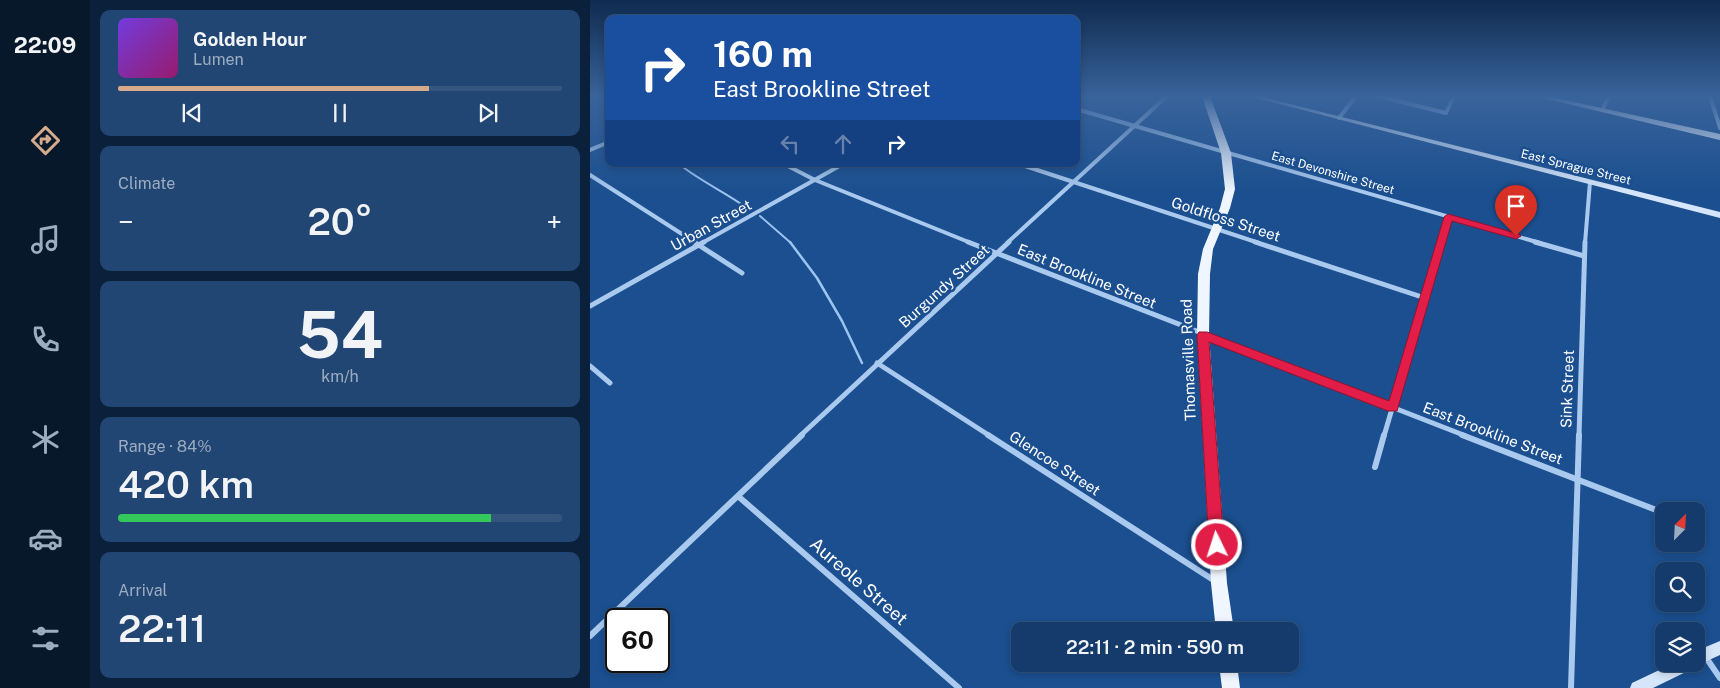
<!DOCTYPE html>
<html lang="en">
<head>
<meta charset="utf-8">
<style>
  body { margin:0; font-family:"Public Sans",sans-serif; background:#214673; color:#f1f3f6; height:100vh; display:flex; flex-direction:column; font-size:19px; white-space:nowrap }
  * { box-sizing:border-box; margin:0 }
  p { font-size:16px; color:#9dadc1 }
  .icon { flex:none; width:28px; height:28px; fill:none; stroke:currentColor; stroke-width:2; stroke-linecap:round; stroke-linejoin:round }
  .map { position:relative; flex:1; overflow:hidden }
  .drawer { display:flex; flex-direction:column; gap:10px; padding:10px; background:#0b203b; width:500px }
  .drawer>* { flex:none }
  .hud { position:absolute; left:15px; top:15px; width:475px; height:152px; border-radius:10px; box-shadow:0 2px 8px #0003,0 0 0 1px #33557e; background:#1a4fa0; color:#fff; overflow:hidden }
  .needle { width:32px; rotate:24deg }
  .controls { position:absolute; left:1065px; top:502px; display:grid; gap:10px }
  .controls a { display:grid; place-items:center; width:50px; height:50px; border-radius:10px; background:#143b6b; box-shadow:0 2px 8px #0003,0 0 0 1px #33557e; font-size:25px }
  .speed { position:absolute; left:15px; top:608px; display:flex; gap:10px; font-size:25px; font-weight:700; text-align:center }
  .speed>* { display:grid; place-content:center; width:65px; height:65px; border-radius:50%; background:#143b6b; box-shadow:0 2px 8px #0003,0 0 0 1px #33557e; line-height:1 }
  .speed .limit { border:2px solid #111; border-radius:8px; background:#fff; color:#111 }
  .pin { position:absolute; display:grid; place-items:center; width:42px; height:42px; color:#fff; margin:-51px -21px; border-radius:50% 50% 50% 0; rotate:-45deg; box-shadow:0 0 5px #0007 }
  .pin .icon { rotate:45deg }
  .me { position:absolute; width:55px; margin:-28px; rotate:356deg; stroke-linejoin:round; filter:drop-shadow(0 0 4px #0008) }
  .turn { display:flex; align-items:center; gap:18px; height:105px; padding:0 25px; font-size:22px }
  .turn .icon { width:65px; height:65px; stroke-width:2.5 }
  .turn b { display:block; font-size:35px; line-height:42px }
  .lanes { display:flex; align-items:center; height:48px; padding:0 25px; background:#0003; justify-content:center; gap:25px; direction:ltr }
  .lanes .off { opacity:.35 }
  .big { font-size:38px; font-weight:600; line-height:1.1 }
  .drawer .tile { flex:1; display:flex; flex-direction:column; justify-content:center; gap:8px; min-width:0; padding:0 18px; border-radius:10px; background:#214673 }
  .drawer .dial { align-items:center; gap:0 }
  .dial b { font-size:65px; line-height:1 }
  .song { display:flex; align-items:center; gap:15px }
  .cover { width:60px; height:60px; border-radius:8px; background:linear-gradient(135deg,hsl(260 70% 55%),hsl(320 70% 35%)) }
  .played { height:5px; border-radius:2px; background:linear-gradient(90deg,#d6ab8b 70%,#33557e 70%) }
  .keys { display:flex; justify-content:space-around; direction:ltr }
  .heat { display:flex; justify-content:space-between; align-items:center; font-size:28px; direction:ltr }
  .charge { height:8px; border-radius:4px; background:linear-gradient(90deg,#34c759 84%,#33557e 0) }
  .trip { position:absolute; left:421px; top:622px; width:288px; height:50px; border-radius:10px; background:#143b6b; box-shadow:0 2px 8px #0003,0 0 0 1px #33557e; font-weight:600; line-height:50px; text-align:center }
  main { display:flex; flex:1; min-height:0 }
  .tabs { display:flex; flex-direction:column; width:90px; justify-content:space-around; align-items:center; background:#08182b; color:#9dadc1 }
  .tabs .icon { width:35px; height:35px }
  .tabs .on { color:#d6ab8b }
  .tabs b { font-size:22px; color:#f1f3f6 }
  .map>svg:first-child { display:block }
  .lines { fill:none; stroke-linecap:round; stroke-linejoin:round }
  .stream-far1 { stroke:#9cc4f0; stroke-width:2 }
  .stream { stroke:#9cc4f0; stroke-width:2.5 }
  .street-far2 { stroke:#a9c9ee; stroke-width:4 }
  .street-far1 { stroke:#a9c9ee; stroke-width:5 }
  .street { stroke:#a9c9ee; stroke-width:6 }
  .secondary { fill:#d6e6fa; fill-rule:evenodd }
  .primary { fill:#f0f6ff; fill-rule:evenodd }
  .route { fill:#e11d48; stroke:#92132f }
  .labels { text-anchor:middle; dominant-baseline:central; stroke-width:5; stroke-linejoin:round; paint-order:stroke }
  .far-street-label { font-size:12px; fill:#fff; stroke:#1b4f8f }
  .street-label { font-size:15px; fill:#fff; stroke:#1b4f8f }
  .near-street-label { font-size:18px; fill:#fff; stroke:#1b4f8f }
</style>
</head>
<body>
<main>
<nav class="tabs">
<b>22:09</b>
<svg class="icon on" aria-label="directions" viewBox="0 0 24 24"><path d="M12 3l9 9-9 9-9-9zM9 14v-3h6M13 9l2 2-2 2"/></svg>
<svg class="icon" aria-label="music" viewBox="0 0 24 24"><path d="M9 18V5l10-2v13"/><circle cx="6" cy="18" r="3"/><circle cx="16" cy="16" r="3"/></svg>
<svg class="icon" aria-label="phone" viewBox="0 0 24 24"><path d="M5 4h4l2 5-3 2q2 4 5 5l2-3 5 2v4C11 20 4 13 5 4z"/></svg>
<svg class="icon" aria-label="climate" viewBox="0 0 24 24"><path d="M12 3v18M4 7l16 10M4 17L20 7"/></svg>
<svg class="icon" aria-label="car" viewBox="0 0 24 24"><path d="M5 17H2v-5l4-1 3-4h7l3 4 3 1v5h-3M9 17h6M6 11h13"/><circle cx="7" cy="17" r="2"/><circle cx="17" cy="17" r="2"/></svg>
<svg class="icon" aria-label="filters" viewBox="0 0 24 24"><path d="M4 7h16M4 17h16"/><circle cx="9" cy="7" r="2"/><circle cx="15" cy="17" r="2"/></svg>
</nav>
<section class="drawer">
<div class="tile">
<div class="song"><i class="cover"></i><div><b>Golden Hour</b><p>Lumen</p></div></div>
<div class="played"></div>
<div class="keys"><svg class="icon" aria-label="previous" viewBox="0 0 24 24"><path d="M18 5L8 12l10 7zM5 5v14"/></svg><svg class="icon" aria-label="pause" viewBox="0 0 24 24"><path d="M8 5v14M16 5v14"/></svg><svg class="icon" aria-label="next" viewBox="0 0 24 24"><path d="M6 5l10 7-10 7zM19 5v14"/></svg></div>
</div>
<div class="tile"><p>Climate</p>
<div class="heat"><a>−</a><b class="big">20°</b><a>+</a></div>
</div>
<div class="tile dial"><b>54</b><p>km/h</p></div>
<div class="tile"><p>Range · 84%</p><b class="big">420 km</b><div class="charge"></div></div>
<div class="tile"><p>Arrival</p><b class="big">22:11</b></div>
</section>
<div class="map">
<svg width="1130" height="688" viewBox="0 0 1130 688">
  <rect width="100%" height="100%" fill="#1b4f8f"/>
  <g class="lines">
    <g class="stream-far1">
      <path d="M89 164C110 181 135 192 157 208"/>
      <path d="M170 216 201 243"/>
    </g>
    <path class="stream" d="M200 242 227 278 252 321 272 363"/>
    <g class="street-far2">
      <path d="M788 96 856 113 864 96"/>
      <path d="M1120 96 1130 128"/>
      <path d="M486 109 950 243"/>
      <path d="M1012 110 1019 96"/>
      <path d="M749 118 766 96"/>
      <path d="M0 150 19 142"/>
      <path d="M194 164 225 180 381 243"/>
      <path d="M429 164 669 243"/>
      <path d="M0 175 106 243"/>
      <path d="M112 243 253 164"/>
      <path d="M417 243 577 96"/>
      <path d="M850 243 858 217"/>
      <path d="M995 243 1000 182"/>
    </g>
    <g class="street-far1">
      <path d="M104 242 152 273"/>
      <path d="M378 242 876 436"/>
      <path d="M665 242 835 298"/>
      <path d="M945 242 994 256"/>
      <path d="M0 306 114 242"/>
      <path d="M287 363 400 436"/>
      <path d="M0 366 20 383"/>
      <path d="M210 436 419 242"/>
      <path d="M794 436 851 242"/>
      <path d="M989 436 995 242"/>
    </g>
    <g class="street">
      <path d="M398 435 625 581"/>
      <path d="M872 435 1074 513"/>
      <path d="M785 467 794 435"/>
      <path d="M149 497 369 688"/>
      <path d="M0 636 212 435"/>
      <path d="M1115 656 1130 678"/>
      <path d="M981 688 989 435"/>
    </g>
    <g class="secondary">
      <path d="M659 96H668L1130 212V218Z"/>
      <path d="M1130 641V655L1106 666 1104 665 1102 669 1063 688H1040L1042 683 1082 664H1106V651Z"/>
    </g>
    <g class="primary">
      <path d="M612 96H620L641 153 645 189 640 208 623 249 620 274 619 335 637 583 644 631H626L621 583 607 335 608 274 613 249 630 208 635 189 631 153Z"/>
      <path d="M944 96H957L1130 134V140Z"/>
      <path d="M629 664H647L650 688H632Z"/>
    </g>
  </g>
  <linearGradient id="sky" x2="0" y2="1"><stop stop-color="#0f2b4f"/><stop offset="0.5" stop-color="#39639b"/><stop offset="1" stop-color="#39639b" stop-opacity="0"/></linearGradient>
  <rect width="1130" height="192" fill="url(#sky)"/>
  <path class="route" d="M858 214 929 234 931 236 926 239 862 221 807 411H798L619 342 634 545 632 550 627 552 621 550 619 545 607 335 609 332H617L799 401 854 217Z"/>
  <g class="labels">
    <g class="far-street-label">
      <text transform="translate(986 167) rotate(14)">East Sprague Street</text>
      <text transform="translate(743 173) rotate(16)">East Devonshire Street</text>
    </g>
    <g class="street-label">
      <text transform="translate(636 219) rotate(18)">Goldfloss Street</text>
      <text transform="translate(121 225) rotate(-29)">Urban Street</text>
      <text transform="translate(497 276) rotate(22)">East Brookline Street</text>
      <text transform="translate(354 286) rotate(-42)">Burgundy Street</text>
      <text transform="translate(598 360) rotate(-92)">Thomasville Road</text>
      <text transform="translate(977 389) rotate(-88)">Sink Street</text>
      <text transform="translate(903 433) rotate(21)">East Brookline Street</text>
      <text transform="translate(465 463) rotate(33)">Glencoe Street</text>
    </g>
    <g class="near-street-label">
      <text transform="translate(269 581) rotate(41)">Aureole Street</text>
    </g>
  </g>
</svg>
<div class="controls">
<a><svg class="needle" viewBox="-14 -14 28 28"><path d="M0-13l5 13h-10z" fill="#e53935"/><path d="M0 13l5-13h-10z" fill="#9dadc1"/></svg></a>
<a><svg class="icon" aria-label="search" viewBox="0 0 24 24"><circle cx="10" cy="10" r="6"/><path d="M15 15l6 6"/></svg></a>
<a><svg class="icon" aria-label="layers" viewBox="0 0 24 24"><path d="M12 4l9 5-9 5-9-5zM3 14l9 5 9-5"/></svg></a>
</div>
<div class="speed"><div class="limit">60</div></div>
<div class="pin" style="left:926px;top:236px;background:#d93025"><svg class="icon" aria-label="arrive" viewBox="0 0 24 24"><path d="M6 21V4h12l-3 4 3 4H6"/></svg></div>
<svg class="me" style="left:627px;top:545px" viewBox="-20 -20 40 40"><circle r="17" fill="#e11d48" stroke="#fff" stroke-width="3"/><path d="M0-11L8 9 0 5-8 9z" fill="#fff"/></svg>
<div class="trip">22:11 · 2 min · 590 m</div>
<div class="hud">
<div class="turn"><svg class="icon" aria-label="right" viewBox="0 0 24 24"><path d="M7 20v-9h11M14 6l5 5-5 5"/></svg><div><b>160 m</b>East Brookline Street</div></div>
<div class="lanes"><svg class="icon off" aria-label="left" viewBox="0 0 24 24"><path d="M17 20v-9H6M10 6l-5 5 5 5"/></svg><svg class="icon off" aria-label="ahead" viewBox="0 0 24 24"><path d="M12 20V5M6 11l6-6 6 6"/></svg><svg class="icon" aria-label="right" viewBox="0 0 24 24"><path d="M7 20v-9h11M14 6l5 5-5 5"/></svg></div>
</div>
</div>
</main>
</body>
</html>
